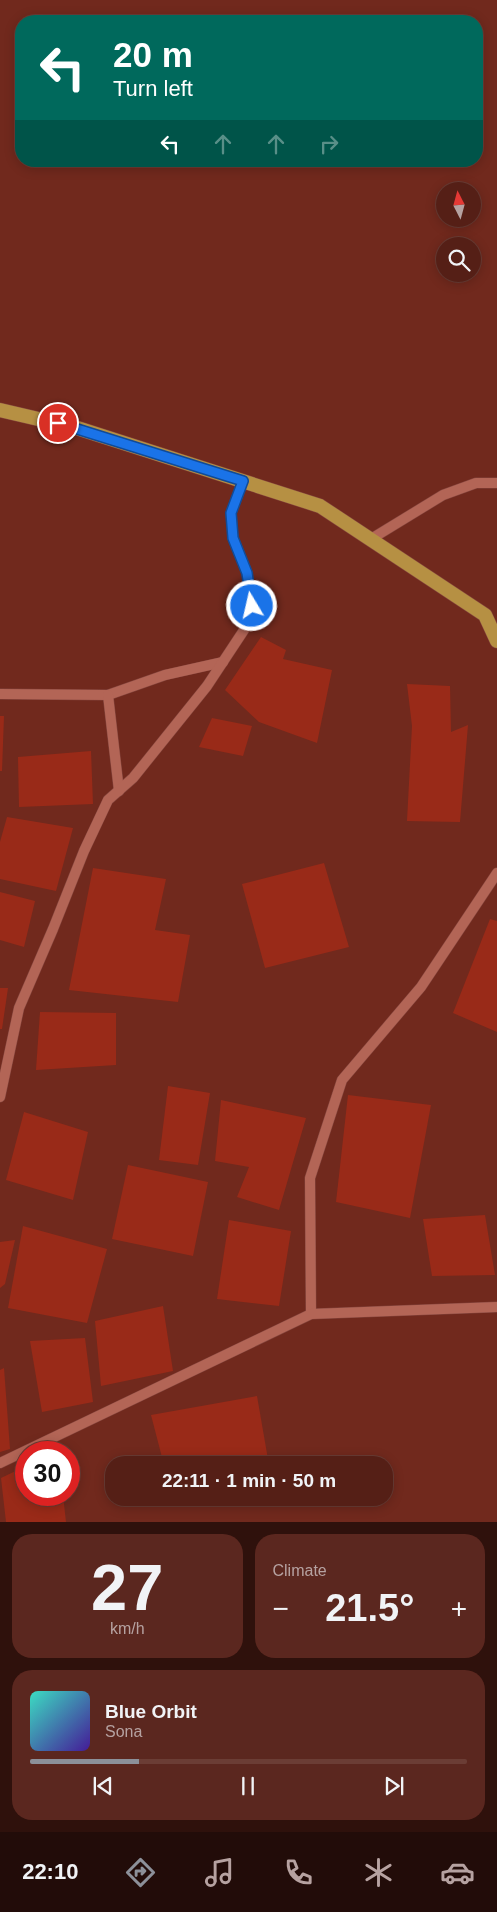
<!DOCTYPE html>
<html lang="en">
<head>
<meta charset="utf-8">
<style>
  body { margin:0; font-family:Helvetica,sans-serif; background:#5b271f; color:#f1f3f6; height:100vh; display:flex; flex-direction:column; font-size:19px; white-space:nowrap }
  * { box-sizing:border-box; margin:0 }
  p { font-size:16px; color:#b6a2a1 }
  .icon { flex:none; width:28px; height:28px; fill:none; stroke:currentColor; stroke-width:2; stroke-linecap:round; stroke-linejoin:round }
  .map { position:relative; height:1522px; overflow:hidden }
  .details { display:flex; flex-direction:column; gap:12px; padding:12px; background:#2f110c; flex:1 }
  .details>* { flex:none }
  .banner { position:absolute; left:15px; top:15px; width:468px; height:152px; border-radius:20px; box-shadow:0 2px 12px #0003,0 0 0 1px #6b3d35; background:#00695c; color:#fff; overflow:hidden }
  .needle { width:32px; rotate:354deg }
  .tools { position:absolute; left:436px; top:182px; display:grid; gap:10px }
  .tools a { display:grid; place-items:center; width:45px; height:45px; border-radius:50%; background:#551f16; box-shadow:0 2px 12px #0003,0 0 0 1px #6b3d35; font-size:25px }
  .speed { position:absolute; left:15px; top:1441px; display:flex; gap:10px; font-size:25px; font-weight:700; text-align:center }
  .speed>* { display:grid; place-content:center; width:65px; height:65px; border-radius:50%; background:#551f16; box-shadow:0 2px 12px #0003,0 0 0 1px #6b3d35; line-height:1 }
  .speed .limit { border:8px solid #d22; background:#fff; color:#111 }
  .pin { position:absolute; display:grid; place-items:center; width:42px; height:42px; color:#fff; margin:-21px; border:2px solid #fff; border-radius:50%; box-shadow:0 1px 5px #0007 }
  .me { position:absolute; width:55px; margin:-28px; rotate:351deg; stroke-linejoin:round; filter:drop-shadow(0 0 4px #0008) }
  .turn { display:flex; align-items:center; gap:18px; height:105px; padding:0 15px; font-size:22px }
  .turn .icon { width:65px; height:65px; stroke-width:2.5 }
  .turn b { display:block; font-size:35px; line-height:42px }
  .lanes { display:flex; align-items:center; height:48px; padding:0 15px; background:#0003; justify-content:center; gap:25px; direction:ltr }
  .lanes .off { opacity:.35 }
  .big { font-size:38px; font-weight:700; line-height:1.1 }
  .details .card { flex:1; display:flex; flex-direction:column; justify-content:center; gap:8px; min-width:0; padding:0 18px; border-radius:20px; background:#5b271f }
  .details .dial { align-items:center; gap:0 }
  .dial b { font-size:65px; line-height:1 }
  .song { display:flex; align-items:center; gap:15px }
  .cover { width:60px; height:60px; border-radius:8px; background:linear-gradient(135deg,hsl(170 70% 55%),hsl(260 70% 35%)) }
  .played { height:5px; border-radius:2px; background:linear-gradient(90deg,#8c9099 25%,#6b3d35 25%) }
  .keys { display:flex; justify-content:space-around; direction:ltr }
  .heat { display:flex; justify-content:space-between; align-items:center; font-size:28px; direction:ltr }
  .details .tiles { flex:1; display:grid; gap:12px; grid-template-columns:1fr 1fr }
  .card:last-child { grid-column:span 2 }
  .trip { position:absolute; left:105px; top:1456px; width:288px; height:50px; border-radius:20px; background:#551f16; box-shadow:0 2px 12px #0003,0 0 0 1px #6b3d35; font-weight:700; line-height:50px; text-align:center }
  .menu { display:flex; height:80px; justify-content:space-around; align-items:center; background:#220c09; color:#b6a2a1 }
  .menu .icon { width:35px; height:35px }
  .menu .selected { color:#8c9099 }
  .menu b { font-size:22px; color:#f1f3f6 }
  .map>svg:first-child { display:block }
  .building { fill:#992a18 }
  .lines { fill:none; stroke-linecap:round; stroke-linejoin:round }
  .minor-casing { stroke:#85463e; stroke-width:11 }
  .trunk-casing { stroke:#85463e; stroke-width:15 }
  .minor { stroke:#b36556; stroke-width:10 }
  .trunk { stroke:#b69043; stroke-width:14 }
  .route-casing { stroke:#114b97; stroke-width:12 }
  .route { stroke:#1a73e8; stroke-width:9 }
</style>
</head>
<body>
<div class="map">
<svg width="497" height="1522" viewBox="0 0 497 1522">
  <rect width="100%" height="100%" fill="#71291d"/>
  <g class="building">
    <path d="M261 637 286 650 283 659 332 670 317 743 259 722 225 690Z"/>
    <path d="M407 684 450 686 451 732 468 725 460 822 407 821 412 726Z"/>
    <path d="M0 716H4L2 771H0Z"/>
    <path d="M212 718 252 726 243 756 199 747Z"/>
    <path d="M91 751 93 804 19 807 18 757Z"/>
    <path d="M7 817 73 828 56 891 0 879V842Z"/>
    <path d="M324 863 349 947 265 968 242 884Z"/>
    <path d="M93 868 166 879 155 930 190 935 178 1002 69 990Z"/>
    <path d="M0 892 35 901 24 947 0 940Z"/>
    <path d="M490 919 497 921V1032L453 1013Z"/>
    <path d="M0 988H8L2 1029H0Z"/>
    <path d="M40 1012 116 1013V1065L36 1070Z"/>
    <path d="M168 1086 210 1093 198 1165 159 1160Z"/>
    <path d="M348 1095 431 1105 410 1218 336 1202Z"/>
    <path d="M221 1100 306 1118 279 1210 237 1197 249 1167 215 1161Z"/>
    <path d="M24 1112 88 1132 73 1200 6 1180Z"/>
    <path d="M128 1165 208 1182 193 1256 112 1239Z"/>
    <path d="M485 1215 495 1275 432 1276 423 1219Z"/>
    <path d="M229 1220 291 1231 279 1306 217 1299Z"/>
    <path d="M23 1226 107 1249 87 1323 8 1308Z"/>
    <path d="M15 1240 5 1284 0 1288V1242Z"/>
    <path d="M163 1306 173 1371 101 1386 95 1321Z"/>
    <path d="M85 1338 93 1402 42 1412 30 1341Z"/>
    <path d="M4 1368 10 1449 0 1452V1370Z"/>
    <path d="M257 1396 269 1465H164L151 1415Z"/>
    <path d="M26 1466V1495H63L66 1522H6L1 1478Z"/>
  </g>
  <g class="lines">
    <g class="minor-casing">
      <g id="minor">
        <path d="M371 539 443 495 476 483H497"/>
        <path d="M0 694 108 695 165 675 223 662"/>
        <path d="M108 695 119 791"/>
        <path d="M0 1097 19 1008 53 929 84 851 108 800 133 778 207 686 244 630 252 606 247 573 233 538 231 513 243 481"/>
        <path d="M311 1314 310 1178 342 1080 421 987 497 873"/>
        <path d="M0 1463 311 1314 497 1307"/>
      </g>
    </g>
    <g class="trunk-casing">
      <path id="trunk" d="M0 410 77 428 320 506 485 615 497 641"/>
    </g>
    <use href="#minor" class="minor"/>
    <use href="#trunk" class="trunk"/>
  </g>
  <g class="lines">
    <g class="route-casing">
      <path id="route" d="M58 423 243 481 231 513 233 538 247 573 252 606"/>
    </g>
    <use href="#route" class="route"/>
  </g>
</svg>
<div class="tools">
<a><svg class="needle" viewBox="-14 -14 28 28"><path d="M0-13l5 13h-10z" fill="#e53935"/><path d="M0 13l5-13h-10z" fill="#b6a2a1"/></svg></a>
<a><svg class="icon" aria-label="search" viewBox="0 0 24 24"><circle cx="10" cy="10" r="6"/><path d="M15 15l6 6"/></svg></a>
</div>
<div class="speed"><div class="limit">30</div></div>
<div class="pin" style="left:58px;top:423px;background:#d93025"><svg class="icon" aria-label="arrive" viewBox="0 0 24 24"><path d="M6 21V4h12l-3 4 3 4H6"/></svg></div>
<svg class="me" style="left:252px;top:606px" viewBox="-20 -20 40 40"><circle r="17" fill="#1a73e8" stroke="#fff" stroke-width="3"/><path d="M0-11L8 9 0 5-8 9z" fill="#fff"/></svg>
<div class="trip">22:11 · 1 min · 50 m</div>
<div class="banner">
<div class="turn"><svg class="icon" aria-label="left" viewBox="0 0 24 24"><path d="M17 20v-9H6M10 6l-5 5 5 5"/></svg><div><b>20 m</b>Turn left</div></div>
<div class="lanes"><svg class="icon" aria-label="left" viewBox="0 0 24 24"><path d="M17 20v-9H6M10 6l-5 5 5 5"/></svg><svg class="icon off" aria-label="ahead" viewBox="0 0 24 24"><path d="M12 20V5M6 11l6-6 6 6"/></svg><svg class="icon off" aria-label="ahead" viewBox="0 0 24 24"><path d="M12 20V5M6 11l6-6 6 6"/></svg><svg class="icon off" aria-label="right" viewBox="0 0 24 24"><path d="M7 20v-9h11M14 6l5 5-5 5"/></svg></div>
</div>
</div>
<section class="details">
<div class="tiles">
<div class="card dial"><b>27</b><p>km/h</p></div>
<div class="card"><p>Climate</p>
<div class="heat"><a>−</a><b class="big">21.5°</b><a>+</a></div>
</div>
<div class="card">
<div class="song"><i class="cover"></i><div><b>Blue Orbit</b><p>Sona</p></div></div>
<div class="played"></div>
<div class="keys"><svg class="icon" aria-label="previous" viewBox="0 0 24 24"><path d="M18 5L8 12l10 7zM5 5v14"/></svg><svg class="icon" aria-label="pause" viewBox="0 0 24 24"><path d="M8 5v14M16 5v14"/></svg><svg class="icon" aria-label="next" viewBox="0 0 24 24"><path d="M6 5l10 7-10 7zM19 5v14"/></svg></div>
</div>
</div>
</section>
<nav class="menu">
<b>22:10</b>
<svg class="icon selected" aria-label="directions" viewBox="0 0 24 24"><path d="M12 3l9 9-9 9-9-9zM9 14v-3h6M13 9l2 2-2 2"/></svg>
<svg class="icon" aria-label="music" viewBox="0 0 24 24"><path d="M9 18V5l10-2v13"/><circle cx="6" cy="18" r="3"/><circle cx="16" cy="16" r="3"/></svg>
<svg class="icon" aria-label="phone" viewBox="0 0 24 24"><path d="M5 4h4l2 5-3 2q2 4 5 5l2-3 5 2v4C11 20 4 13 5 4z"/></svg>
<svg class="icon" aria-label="climate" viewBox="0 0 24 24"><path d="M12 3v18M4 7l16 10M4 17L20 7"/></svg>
<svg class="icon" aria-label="car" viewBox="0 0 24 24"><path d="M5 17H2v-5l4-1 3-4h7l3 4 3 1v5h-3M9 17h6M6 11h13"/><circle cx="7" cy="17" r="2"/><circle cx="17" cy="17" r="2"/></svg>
</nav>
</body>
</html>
